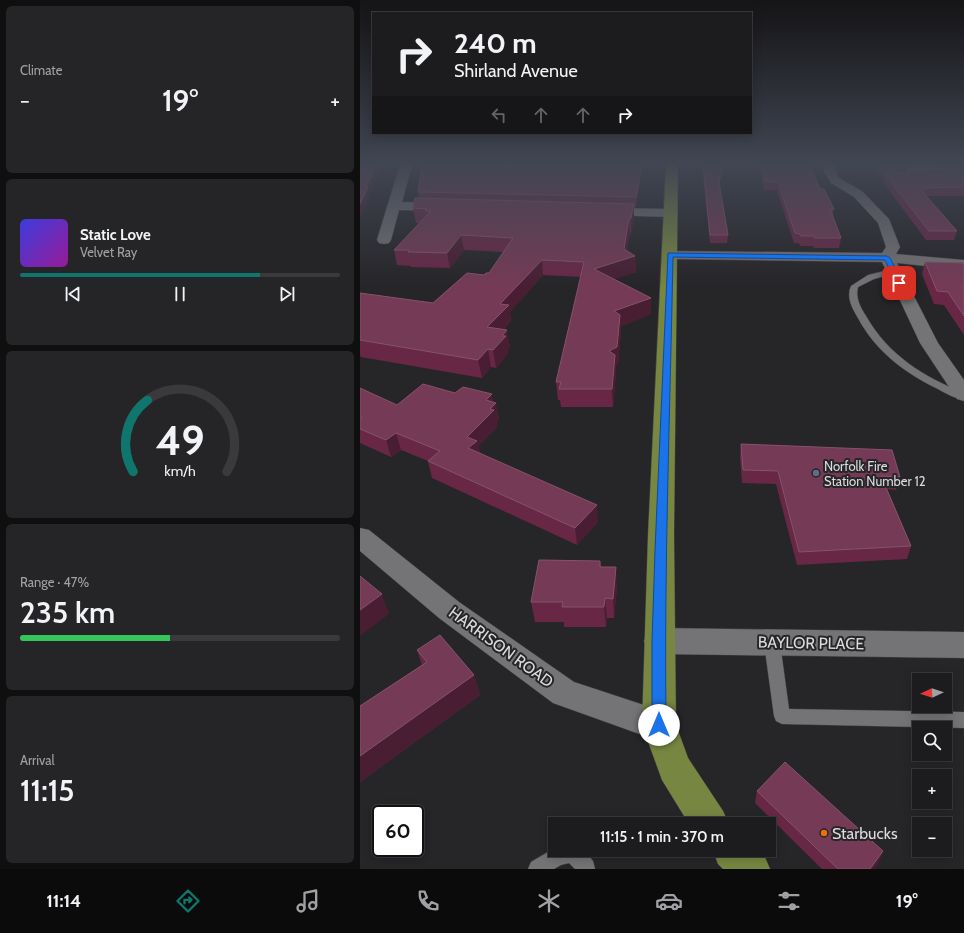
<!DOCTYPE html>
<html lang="en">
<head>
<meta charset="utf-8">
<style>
  body { margin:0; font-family:Cabin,sans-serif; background:#252527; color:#f1f3f6; height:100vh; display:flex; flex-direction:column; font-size:15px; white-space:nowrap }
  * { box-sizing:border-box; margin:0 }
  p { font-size:13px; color:#a0a1a4 }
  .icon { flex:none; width:22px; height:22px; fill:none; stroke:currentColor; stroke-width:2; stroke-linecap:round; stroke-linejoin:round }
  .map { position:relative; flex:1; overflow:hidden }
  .sheet { display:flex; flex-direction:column; gap:6px; padding:6px; background:#0f0f10; width:360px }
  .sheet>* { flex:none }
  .banner { position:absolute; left:12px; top:12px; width:380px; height:122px; border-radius:0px; box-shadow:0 2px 10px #0003,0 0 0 1px #3a3a3c; background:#1c1c1e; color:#f1f3f6; overflow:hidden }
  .needle { width:26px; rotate:267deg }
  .fabs { position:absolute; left:552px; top:673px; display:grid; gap:8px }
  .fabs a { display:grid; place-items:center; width:40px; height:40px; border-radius:0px; background:#1c1c1e; box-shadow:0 2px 10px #0003,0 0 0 1px #3a3a3c; font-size:20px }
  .speed { position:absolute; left:12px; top:805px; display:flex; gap:8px; font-size:20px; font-weight:700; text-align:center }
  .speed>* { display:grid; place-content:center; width:52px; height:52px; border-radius:50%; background:#1c1c1e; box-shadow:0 2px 10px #0003,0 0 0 1px #3a3a3c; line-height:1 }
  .speed .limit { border:2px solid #111; border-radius:6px; background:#fff; color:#111 }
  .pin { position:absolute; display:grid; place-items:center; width:34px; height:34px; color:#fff; margin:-17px; border-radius:8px; box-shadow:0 2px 6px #0006 }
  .me { position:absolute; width:44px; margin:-22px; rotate:0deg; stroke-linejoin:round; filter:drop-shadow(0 0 3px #0008) }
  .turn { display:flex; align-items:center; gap:14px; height:84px; padding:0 16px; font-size:18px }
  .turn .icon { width:52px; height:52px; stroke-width:2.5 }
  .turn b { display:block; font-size:28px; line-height:34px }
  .lanes { display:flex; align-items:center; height:38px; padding:0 16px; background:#0003; justify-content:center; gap:20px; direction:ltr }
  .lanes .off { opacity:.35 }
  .big { font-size:30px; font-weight:600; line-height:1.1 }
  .sheet .card { flex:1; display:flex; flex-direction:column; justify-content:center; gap:6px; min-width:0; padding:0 14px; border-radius:6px; background:#252527 }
  .sheet .dial { align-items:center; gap:0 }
  .dial svg { height:104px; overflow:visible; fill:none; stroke:#3a3a3c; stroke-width:7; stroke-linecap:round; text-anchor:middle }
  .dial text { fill:#f1f3f6; stroke:none }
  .song { display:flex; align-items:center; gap:12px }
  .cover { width:48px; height:48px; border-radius:6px; background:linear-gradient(135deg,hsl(240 70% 55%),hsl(300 70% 35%)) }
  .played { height:4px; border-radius:2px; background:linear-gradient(90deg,#0f766e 75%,#3a3a3c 75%) }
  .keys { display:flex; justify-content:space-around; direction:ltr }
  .heat { display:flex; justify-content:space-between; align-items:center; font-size:22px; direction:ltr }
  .charge { height:6px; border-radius:3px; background:linear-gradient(90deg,#34c759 47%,#3a3a3c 0) }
  .trip { position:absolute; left:188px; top:817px; width:228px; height:40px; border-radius:0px; background:#1c1c1e; box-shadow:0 2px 10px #0003,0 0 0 1px #3a3a3c; font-weight:600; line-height:40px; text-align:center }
  .tabs { display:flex; height:64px; justify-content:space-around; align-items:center; background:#0b0b0c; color:#a0a1a4 }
  .tabs .icon { width:28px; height:28px }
  .tabs .on { color:#0f766e }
  .tabs b { font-size:18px; color:#f1f3f6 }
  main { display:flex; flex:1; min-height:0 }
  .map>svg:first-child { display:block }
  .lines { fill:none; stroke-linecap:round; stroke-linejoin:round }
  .service-casing { stroke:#444346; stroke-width:1 }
  .minor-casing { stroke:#444346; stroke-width:1 }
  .primary-casing { stroke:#444346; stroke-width:1 }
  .service { fill:#747376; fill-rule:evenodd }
  .minor { fill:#747376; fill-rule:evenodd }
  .primary { fill:#778641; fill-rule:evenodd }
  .wall { fill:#692746 }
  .shaded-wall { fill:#491e33 }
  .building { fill:#753a56; stroke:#85536b }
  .route { fill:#1a73e8; stroke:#114b97 }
  .service-dot { fill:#5c6f8a; stroke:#262528; stroke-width:1.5 }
  .food-dot { fill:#e8710a; stroke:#262528; stroke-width:1.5 }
  .labels { text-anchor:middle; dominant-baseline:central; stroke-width:4; stroke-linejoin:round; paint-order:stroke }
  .poi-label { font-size:13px; fill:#dbdadc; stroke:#262528; text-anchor:start }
  .near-street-label { font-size:16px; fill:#dbdadc; stroke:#262528 }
  .near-poi-label { font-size:16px; fill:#dbdadc; stroke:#262528; text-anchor:start }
</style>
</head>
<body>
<main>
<section class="sheet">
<div class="card"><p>Climate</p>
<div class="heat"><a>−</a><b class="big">19°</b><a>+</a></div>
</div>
<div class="card">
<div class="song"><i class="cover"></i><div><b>Static Love</b><p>Velvet Ray</p></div></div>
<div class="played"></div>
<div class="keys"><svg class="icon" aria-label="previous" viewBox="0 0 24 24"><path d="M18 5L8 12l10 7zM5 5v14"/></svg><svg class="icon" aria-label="pause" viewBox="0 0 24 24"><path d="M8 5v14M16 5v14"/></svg><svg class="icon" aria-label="next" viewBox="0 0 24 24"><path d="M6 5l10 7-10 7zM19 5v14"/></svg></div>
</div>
<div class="card dial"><svg viewBox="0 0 100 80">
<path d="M14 69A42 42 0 1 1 86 69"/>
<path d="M14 69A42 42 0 0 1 25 14" stroke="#0f766e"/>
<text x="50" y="56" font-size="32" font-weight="700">49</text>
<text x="50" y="72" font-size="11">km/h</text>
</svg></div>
<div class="card"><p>Range · 47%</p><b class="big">235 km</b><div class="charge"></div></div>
<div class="card"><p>Arrival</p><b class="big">11:15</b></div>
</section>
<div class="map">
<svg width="604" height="869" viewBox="0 0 604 869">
  <rect width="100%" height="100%" fill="#262528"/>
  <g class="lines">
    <g class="service-casing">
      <g id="service">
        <path d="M533 269 537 271 536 273 514 279 498 287C495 298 501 308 506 316 528 355 564 377 604 393V400C594 398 585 393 576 388 543 372 515 350 498 318 492 308 486 297 491 286L508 275Z"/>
        <path d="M412 637 417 638 420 643 429 709 604 712V728L422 724 416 721 414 716 404 643 407 638Z"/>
        <path d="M195 848V850H224L233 861 235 869H215L209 863 201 865 194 869H168L171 862Z"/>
      </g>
    </g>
    <g class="minor-casing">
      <g id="minor">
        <path d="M40 165H52L42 202 82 203 87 204 89 207 87 210 82 211 39 210 31 240 29 243 24 244 19 243 17 240Z"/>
        <path d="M464 165H476V172L479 178 502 191 529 219 540 247 536 254 604 260V270L537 263 578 343 604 380V401L597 399 560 343 522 262 310 259 305 258 303 255 305 252 310 251 522 253 526 247 518 223 494 197 471 183 464 172Z"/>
        <path d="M517 165 604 167V173L546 172 519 167Z"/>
        <path d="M245 208 311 209 316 210 318 213 316 216 311 217 240 215 238 212 240 209Z"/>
        <path d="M0 528 9 530 99 602 214 682 311 714 316 725 311 736 299 741 193 703 79 618 0 551Z"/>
        <path d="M299 628 604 632V658L299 654 288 650 284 641 288 632Z"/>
      </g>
    </g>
    <g class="primary-casing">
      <g id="primary">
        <path d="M306 165H318L314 535 316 725 328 758 363 811 369 824H329L302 780 282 725 288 535Z"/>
        <path d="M353 850H399L404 855 410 869H363L358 864Z"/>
      </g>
    </g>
    <use href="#service" class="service"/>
    <use href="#minor" class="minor"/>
    <use href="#primary" class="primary"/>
  </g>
  <g class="wall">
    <path d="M62 165H283L276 207H274V218L271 233H270L267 251 275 256 276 272 253 279 291 298V314L261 326V331L258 364 256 365V373L253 407H201L200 400H198L196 382 221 277 183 275 150 312 151 321 144 329 150 347 148 350V353L136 368 131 367 122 378 1 357 0 355V293L73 303 124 275 129 273 143 252 104 250 90 268 51 267V266L37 265 34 250 59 223H56L53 208 59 198 58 192Z"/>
    <path d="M342 165H365L359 186 368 235 367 243H350Z"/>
    <path d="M399 165H450L460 189 474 209 473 216 481 238 479 248H454L453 246H440L439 243H434L417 190H404Z"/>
    <path d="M516 165H547L546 172 604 168V196H566L597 231 594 240H566L523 182V179L515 172Z"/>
    <path d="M565 262 604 263V335L584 305 574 304 562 274Z"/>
    <path d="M0 388 37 405 95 393 134 402 139 419 137 422V427L118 446 120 453 238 522 217 545 72 478 68 461 41 450 31 457 0 443Z"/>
    <path d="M381 444 540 477 536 490 527 489 551 546 547 559 437 565 416 484 382 483 380 457Z"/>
    <path d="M240 561 241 567 257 587 254 618H247L246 627H204V622H175L171 602Z"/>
    <path d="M57 650 114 675 120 695 0 782V706L62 665Z"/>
    <path d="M397 791 523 851 518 863 514 869H462L395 803Z"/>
  </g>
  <g class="shaded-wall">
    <path d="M16 165H22L9 194 10 196 8 200 0 219V204L6 187Z"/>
    <path d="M282 165H283L276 207V197Z"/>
    <path d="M363 165H365L358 189 359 182Z"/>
    <path d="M547 165 545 173H532Z"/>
    <path d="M274 204V218L271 233V218Z"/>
    <path d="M269 218 270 233 265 259 275 256 276 272 235 285 234 269 264 249Z"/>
    <path d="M101 235 104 250 90 268 87 253Z"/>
    <path d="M182 260 183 275 150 312 151 321 130 344 127 327 140 304Z"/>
    <path d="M291 298V314L261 326V331L258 364 256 365V373L253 407 249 351 254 311Z"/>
    <path d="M147 330 150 347 148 350V353L136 368 133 350 142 336Z"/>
    <path d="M128 349 131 367 122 378 118 360Z"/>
    <path d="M132 394 134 405 136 403 139 419 137 422V427L118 446 121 458 108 448 107 437 126 400Z"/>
    <path d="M36 433 41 450 31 457 26 440Z"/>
    <path d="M237 505 238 522 217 545 215 528Z"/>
    <path d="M256 567 257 587 254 618 253 599Z"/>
    <path d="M22 594 29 614 0 636V610Z"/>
    <path d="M245 598 247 618 246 627 244 607Z"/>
    <path d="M114 675 120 695 0 782V756Z"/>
    <path d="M523 851 518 863 514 869H510Z"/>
  </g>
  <g class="building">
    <path d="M0 165H16L6 187H8L0 204Z"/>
    <path d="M62 165H282L276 197 58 192Z"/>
    <path d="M343 165H363L359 182 368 235H350Z"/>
    <path d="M402 165H450L460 189H464L474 209H470L481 238H455L454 236H441L440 234 435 233 418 182 405 181Z"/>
    <path d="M518 165H547L532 173 604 168V187L565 188 566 189H560L597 231H569L524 173H528Z"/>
    <path d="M55 198 274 204 271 218H269L264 249 275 256 234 269 291 298 254 311 260 315 257 347 249 351 255 355 252 389H199L201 382H196L224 262 182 260 140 304 149 305 127 327 147 330 142 336H146L133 350 128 349 118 360 0 340V293L73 303 107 273 124 275 126 273H129L153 238 101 235 87 253 48 252 49 250H34L71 211H65L67 209 53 208Z"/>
    <path d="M565 262 604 263V316L588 292 577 291Z"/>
    <path d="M63 384 95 393 103 387 132 394 126 400 136 403 130 409 134 410 107 437 117 441 108 448 237 505 215 528 68 461 80 451 36 433 26 440 0 429V420L2 418 0 417V388L37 405Z"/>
    <path d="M381 444 532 450 540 477 521 476 551 546 439 552 418 471 383 470Z"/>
    <path d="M179 560 240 561V567H256L253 599 245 598 244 607H202L203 602H171Z"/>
    <path d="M0 576 22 594 0 610Z"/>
    <path d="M80 635 114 675 0 756V706L67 662 57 650Z"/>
    <path d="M425 762 523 851 510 869H478L397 791Z"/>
  </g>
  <linearGradient id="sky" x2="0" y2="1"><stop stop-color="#151416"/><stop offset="0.57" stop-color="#414653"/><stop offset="1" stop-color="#414653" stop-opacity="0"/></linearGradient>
  <rect width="604" height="287" fill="url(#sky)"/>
  <path class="route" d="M308 253 527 256 530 258 543 283 537 285 525 260 313 257C310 413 304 569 306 725L304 730 299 732 294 730 292 725V641L295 550Z"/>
  <circle class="service-dot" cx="456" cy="473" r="4"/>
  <circle class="food-dot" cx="464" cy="833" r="4"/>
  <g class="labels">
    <g class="poi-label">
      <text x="464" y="466">Norfolk Fire<tspan x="464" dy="15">Station Number 12</tspan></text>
    </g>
    <g class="near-street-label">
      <text transform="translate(451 643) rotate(1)">BAYLOR PLACE</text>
      <text transform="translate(141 647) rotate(36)">HARRISON ROAD</text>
    </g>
    <g class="near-poi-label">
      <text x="472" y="833">Starbucks</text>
    </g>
  </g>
</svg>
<div class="fabs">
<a><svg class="needle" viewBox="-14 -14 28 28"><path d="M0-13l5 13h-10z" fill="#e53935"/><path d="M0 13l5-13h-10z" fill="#a0a1a4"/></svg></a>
<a><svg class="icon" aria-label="search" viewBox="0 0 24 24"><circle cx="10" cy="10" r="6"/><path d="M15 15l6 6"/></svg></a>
<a>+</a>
<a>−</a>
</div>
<div class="speed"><div class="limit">60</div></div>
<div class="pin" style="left:539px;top:283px;background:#d93025"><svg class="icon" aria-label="arrive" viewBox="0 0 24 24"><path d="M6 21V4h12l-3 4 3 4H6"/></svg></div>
<svg class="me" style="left:299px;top:725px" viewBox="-20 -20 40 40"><circle r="19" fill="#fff"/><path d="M0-13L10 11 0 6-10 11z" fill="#1a73e8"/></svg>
<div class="trip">11:15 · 1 min · 370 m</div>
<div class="banner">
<div class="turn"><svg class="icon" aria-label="right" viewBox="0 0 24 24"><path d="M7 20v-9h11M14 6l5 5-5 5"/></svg><div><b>240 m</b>Shirland Avenue</div></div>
<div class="lanes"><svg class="icon off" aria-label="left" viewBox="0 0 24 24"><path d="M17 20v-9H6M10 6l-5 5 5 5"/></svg><svg class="icon off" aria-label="ahead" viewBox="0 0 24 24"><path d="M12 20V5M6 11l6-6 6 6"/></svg><svg class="icon off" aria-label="ahead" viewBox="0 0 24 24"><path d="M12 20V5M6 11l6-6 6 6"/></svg><svg class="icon" aria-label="right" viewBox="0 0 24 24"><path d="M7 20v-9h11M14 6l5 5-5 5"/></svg></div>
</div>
</div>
</main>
<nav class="tabs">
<b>11:14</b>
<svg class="icon on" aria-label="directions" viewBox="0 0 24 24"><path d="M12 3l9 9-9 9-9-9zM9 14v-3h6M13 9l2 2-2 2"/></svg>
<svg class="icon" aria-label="music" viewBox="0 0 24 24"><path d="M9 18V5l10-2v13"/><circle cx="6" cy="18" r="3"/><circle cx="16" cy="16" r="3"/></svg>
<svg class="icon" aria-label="phone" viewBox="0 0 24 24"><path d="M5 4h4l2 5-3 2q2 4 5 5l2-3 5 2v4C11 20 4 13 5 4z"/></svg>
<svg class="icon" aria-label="climate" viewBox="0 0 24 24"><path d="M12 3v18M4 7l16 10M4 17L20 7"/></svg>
<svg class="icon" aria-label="car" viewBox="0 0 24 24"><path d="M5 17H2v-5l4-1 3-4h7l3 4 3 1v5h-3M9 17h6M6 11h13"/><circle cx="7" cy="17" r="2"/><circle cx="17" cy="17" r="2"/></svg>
<svg class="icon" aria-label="filters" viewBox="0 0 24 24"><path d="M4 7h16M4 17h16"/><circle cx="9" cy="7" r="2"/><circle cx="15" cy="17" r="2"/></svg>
<b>19°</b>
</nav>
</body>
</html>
